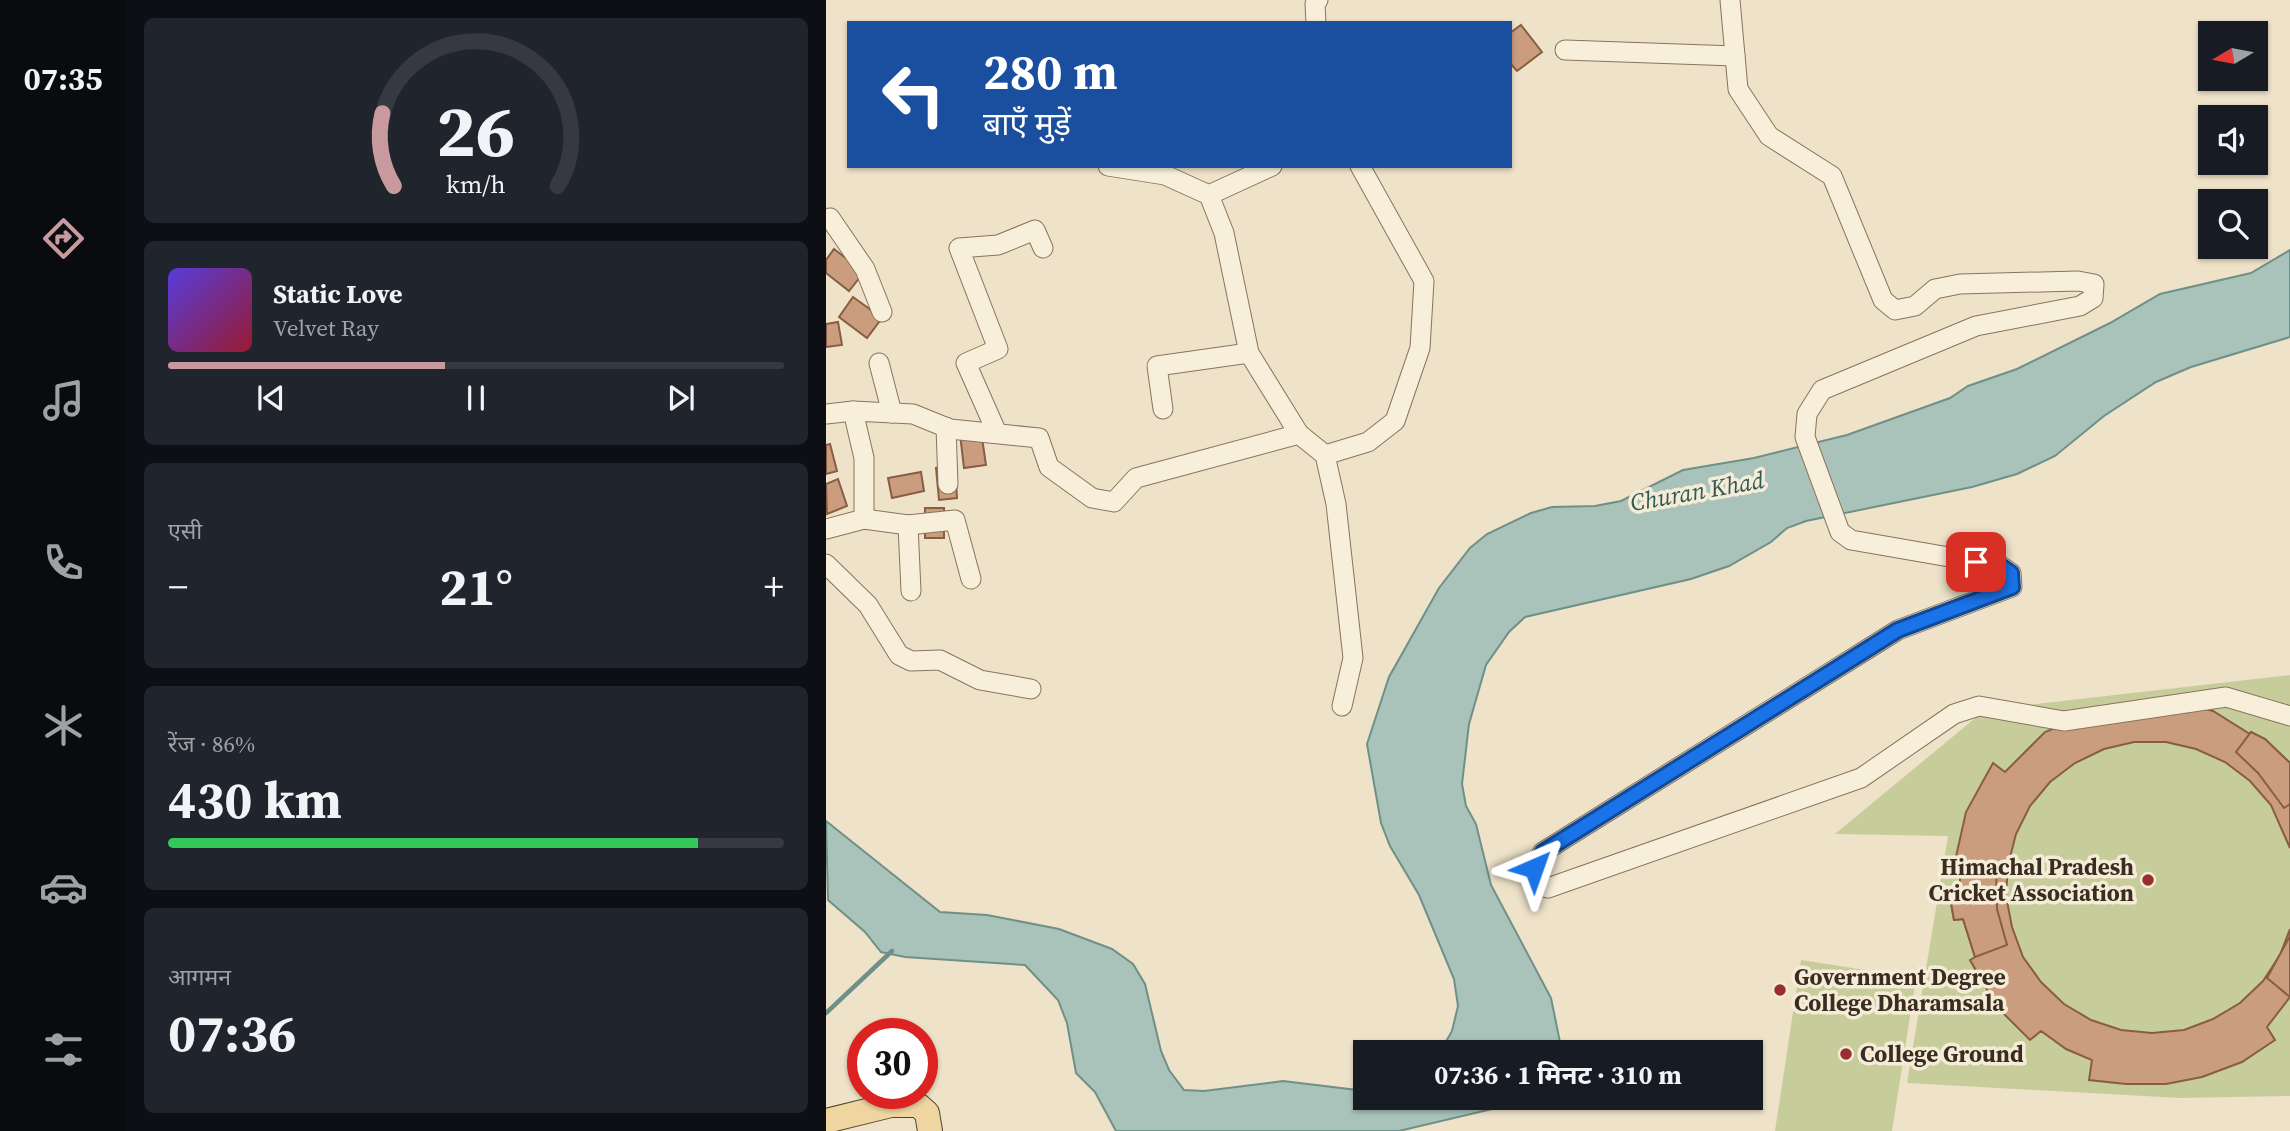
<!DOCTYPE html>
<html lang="hi">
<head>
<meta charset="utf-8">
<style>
  body { margin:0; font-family:"Source Serif 4","Noto Sans Devanagari",serif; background:#20242c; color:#f1f3f6; height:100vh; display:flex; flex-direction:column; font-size:26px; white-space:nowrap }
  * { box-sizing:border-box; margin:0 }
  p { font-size:23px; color:#9ea1a6 }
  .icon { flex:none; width:38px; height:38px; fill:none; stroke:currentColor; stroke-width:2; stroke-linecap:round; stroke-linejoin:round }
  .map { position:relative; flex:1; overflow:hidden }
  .drawer { display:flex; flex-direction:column; gap:18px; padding:18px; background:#0d0f14; width:700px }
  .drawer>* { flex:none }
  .hud { position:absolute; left:21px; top:21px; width:665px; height:147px; border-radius:0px; box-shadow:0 2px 5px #0004; background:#1a4fa0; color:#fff; overflow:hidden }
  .needle { width:46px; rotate:260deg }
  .tools { position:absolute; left:1372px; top:21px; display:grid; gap:14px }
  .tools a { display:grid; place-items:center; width:70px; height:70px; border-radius:0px; background:#171b24; box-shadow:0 2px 5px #0004; font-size:35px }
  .speed { position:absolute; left:21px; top:1018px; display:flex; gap:14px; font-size:35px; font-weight:700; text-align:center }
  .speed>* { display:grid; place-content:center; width:91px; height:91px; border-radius:50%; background:#171b24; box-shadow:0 2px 5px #0004; line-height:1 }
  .speed .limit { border:10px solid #d22; background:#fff; color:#111 }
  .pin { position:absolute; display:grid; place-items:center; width:60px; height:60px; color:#fff; margin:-30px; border-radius:14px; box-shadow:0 4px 10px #0006 }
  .me { position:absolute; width:77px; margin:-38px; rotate:43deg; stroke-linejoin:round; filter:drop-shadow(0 0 5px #0008) }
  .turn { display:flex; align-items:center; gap:24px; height:147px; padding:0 21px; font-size:32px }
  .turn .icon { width:91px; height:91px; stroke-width:2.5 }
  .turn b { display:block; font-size:49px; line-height:60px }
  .big { font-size:52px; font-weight:700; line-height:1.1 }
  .drawer .widget { flex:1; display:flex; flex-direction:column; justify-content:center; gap:10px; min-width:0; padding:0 24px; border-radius:10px; background:#20242c }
  .drawer .dial { align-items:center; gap:0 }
  .dial svg { height:182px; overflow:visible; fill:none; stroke:#363941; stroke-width:7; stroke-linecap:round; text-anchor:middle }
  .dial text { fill:#f1f3f6; stroke:none }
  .song { display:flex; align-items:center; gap:21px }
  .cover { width:84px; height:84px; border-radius:10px; background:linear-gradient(135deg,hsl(250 70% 55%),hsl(350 70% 35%)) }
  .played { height:7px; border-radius:4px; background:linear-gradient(90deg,#c89a9d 45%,#363941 45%) }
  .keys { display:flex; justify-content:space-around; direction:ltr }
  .heat { display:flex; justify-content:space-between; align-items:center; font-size:38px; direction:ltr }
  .charge { height:10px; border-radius:5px; background:linear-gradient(90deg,#34c759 86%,#363941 0) }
  .trip { position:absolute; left:527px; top:1040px; width:410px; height:70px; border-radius:0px; background:#171b24; box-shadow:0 2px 5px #0004; font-weight:700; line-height:70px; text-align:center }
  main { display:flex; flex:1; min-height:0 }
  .tabs { display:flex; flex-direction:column; width:126px; justify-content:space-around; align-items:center; background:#090b0e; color:#9ea1a6 }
  .tabs .icon { width:49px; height:49px }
  .tabs .active { color:#c89a9d }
  .tabs b { font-size:32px; color:#f1f3f6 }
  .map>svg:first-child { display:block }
  .green { fill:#c7cc9b }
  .water { fill:#a9c2ba; stroke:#6f9088; stroke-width:2 }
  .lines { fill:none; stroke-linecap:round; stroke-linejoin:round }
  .stream { stroke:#6f9088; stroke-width:4.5 }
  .building { fill:#cb9d7f; stroke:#885e43; stroke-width:2 }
  .minor-casing { stroke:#89745d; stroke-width:21 }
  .major-casing { stroke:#574231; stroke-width:26 }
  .minor { stroke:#f8efdb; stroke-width:19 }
  .major { stroke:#efd6a1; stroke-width:24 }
  .route-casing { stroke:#114b97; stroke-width:18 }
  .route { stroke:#1a73e8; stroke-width:12 }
  .poi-dot { fill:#972e30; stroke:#f5ecd7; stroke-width:2.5 }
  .labels { text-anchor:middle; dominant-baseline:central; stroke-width:7; stroke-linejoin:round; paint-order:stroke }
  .poi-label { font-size:23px; font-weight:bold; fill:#3a2c20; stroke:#f5ecd7; text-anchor:start }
  .water-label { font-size:24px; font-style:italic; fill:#305956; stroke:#f5ecd7 }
</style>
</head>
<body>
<main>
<nav class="tabs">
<b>07:35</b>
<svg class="icon active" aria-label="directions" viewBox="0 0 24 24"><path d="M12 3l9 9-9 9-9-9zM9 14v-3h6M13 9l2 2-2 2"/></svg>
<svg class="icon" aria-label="music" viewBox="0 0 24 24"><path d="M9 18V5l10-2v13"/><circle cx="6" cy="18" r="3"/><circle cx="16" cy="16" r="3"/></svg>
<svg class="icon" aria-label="phone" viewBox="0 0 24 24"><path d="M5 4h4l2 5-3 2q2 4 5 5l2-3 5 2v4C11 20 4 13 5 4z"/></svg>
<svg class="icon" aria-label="climate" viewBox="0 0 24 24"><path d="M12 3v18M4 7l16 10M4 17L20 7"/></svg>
<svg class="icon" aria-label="car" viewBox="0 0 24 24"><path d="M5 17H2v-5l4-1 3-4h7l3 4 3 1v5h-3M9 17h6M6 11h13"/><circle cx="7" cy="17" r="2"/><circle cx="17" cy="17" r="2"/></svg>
<svg class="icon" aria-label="filters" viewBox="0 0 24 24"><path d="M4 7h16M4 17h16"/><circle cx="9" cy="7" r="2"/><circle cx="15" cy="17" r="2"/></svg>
</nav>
<section class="drawer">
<div class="widget dial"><svg viewBox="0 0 100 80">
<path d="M14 69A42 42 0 1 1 86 69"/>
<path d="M14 69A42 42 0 0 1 9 37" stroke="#c89a9d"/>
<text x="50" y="56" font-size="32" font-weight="700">26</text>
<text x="50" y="72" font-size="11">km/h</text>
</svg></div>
<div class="widget">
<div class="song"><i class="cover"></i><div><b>Static Love</b><p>Velvet Ray</p></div></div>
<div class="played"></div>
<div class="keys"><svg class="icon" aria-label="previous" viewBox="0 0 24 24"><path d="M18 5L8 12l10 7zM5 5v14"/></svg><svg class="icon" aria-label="pause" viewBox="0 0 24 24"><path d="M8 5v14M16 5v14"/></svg><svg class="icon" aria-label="next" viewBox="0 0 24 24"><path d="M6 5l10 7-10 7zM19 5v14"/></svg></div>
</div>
<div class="widget"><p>एसी</p>
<div class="heat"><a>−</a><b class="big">21°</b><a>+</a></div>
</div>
<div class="widget"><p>रेंज · 86%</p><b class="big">430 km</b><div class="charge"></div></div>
<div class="widget"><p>आगमन</p><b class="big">07:36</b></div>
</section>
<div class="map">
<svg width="1464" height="1131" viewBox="0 0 1464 1131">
  <rect width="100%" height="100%" fill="#eee2c8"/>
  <g class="green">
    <path d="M1464 675V1096L1354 1098 1081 1083 1122 836 1009 834 1159 710Z"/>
    <path d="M975 960 1090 978 1066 1131H949Z"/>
  </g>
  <g class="water">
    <path d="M1464 250V337L1365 367 1330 382 1278 416 1229 456 1191 474 1146 487 980 521 961 528 945 542 903 566 865 579 699 617 683 632 660 665 643 724 636 784 640 806 650 824 665 885 725 998 736 1052H614L626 1031 632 1006 628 979 593 895 564 846 555 823 541 744 563 677 613 588 644 548 661 534 705 513 726 507 769 506 795 501 857 470 928 458 1021 435 1124 398 1142 386 1191 369 1284 323 1334 294 1425 273Z"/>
    <path d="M0 821 114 912 161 915 233 929 286 949 307 964 319 984 335 1051 343 1070 358 1090 378 1091 457 1081 539 1091V1097H717L573 1131H290L269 1092 250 1073 241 1023 232 1000 199 965 79 957 55 952 39 932 2 900Z"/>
  </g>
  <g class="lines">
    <path class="stream" d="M0 1013 66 951"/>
  </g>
  <g class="building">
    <path d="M695 25 716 52 691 71 684 63V33Z"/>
    <path d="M8 249 38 272 23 291 0 273V260Z"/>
    <path d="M27 297 56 318 41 338 13 317Z"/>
    <path d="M12 322 16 345 0 347V324Z"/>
    <path d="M155 431 160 465 138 468 134 434Z"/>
    <path d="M4 444 11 471 0 474V445Z"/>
    <path d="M129 466 131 498 113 500 110 468Z"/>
    <path d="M95 472 98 491 66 498 62 478Z"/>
    <path d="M12 479 21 506 1 514 0 484Z"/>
    <rect x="99" y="508" width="19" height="30"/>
    <path d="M1340 698 1387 711 1424 734 1425 732 1439 739 1464 763V848L1445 805 1424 781 1399 762 1370 749 1340 742H1308L1278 749 1249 763 1224 782 1204 806 1190 834 1182 865 1180 896 1186 927 1197 957 1215 982 1238 1004 1265 1020 1295 1030 1326 1033 1358 1030 1387 1019 1414 1003 1437 981 1454 955 1464 929V997L1441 1027 1449 1040 1416 1062 1376 1077 1340 1084H1300L1263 1080 1266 1060 1240 1049 1215 1031 1204 1040 1171 1007 1144 960 1149 957 1137 919 1128 920 1125 903 1134 901V861H1129L1140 812 1167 763 1179 772 1219 732 1287 705Z"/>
    <path d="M1425 732 1439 739 1464 763V804L1458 808 1432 773 1410 752Z"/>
    <path d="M1134 861 1170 864 1171 909 1181 945 1149 957 1137 919 1128 920 1125 903 1134 901Z"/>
    <path d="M1464 936V997L1441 978Z"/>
  </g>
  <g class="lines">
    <g class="minor-casing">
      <g id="minor">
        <path d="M904 0 912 89 943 136 1006 176 1057 300 1069 310 1089 306 1109 289 1134 284 1252 281 1268 284 1267 298 1254 306 1150 326 996 390 981 414 979 437 1014 532 1025 540 1175 566 1185 573 1186 587 1072 630 717 852 708 868 711 885 722 888 1035 778 1128 714 1153 706 1238 721 1400 697 1464 716"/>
        <path d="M490 23 489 4 492 0"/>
        <path d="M739 50 909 56"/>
        <path d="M282 166 339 175 383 195"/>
        <path d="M0 219 4 218 39 269 56 312"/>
        <path d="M53 363 66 413"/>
        <path d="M337 409 331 366 423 353"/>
        <path d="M27 411 38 458V519"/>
        <path d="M0 414 27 411 87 414 124 429 213 438 223 467 266 498 288 502 310 478 473 434 423 353 398 233 383 195 446 166"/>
        <path d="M120 427 122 484"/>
        <path d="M171 433 140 363 172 349 133 248 172 245 209 230 217 248"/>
        <path d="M473 434 499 455 510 504 527 658 516 706"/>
        <path d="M499 455 542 442 569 421 594 348 598 281 534 166"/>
        <path d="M82 525 85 591"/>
        <path d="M0 529 38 519 82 525 129 520 145 579"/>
        <path d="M0 564 42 605 73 655 85 661 114 660 154 680 205 689"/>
      </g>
    </g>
    <g class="major-casing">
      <path id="major" d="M0 1121 65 1105H92L101 1113 104 1131"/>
    </g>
    <use href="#minor" class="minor"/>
    <use href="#major" class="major"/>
  </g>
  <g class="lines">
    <g class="route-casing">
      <path id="route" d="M708 868 717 852 1072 630 1186 587 1185 573 1175 566 1150 562"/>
    </g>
    <use href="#route" class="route"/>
  </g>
  <g class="poi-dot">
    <circle cx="1322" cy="880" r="7"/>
    <circle cx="954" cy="990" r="7"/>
    <circle cx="1020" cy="1054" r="7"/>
  </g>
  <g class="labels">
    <g class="poi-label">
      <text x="1308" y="867" text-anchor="end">Himachal Pradesh<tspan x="1308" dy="26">Cricket Association</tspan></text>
      <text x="968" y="977">Government Degree<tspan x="968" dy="26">College Dharamsala</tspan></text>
      <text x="1034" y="1054">College Ground</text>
    </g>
    <g class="water-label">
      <text transform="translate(871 491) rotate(-10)">Churan Khad</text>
    </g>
  </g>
</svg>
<div class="tools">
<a><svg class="needle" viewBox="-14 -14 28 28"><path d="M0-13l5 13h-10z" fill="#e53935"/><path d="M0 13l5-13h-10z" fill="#9ea1a6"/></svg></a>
<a><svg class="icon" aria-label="sound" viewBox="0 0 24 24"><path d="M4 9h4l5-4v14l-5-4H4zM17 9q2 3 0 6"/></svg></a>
<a><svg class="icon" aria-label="search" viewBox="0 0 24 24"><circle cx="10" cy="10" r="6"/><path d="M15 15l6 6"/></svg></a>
</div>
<div class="speed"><div class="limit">30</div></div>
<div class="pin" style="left:1150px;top:562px;background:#d93025"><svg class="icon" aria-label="arrive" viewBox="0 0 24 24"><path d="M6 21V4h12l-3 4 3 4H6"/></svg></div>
<svg class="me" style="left:708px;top:868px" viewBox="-20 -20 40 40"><path d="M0-17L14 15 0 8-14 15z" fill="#1a73e8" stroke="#fff" stroke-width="4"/></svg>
<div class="trip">07:36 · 1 मिनट · 310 m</div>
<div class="hud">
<div class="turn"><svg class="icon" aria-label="left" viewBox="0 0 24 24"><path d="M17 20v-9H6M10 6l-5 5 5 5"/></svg><div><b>280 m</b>बाएँ मुड़ें</div></div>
</div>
</div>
</main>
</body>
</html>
